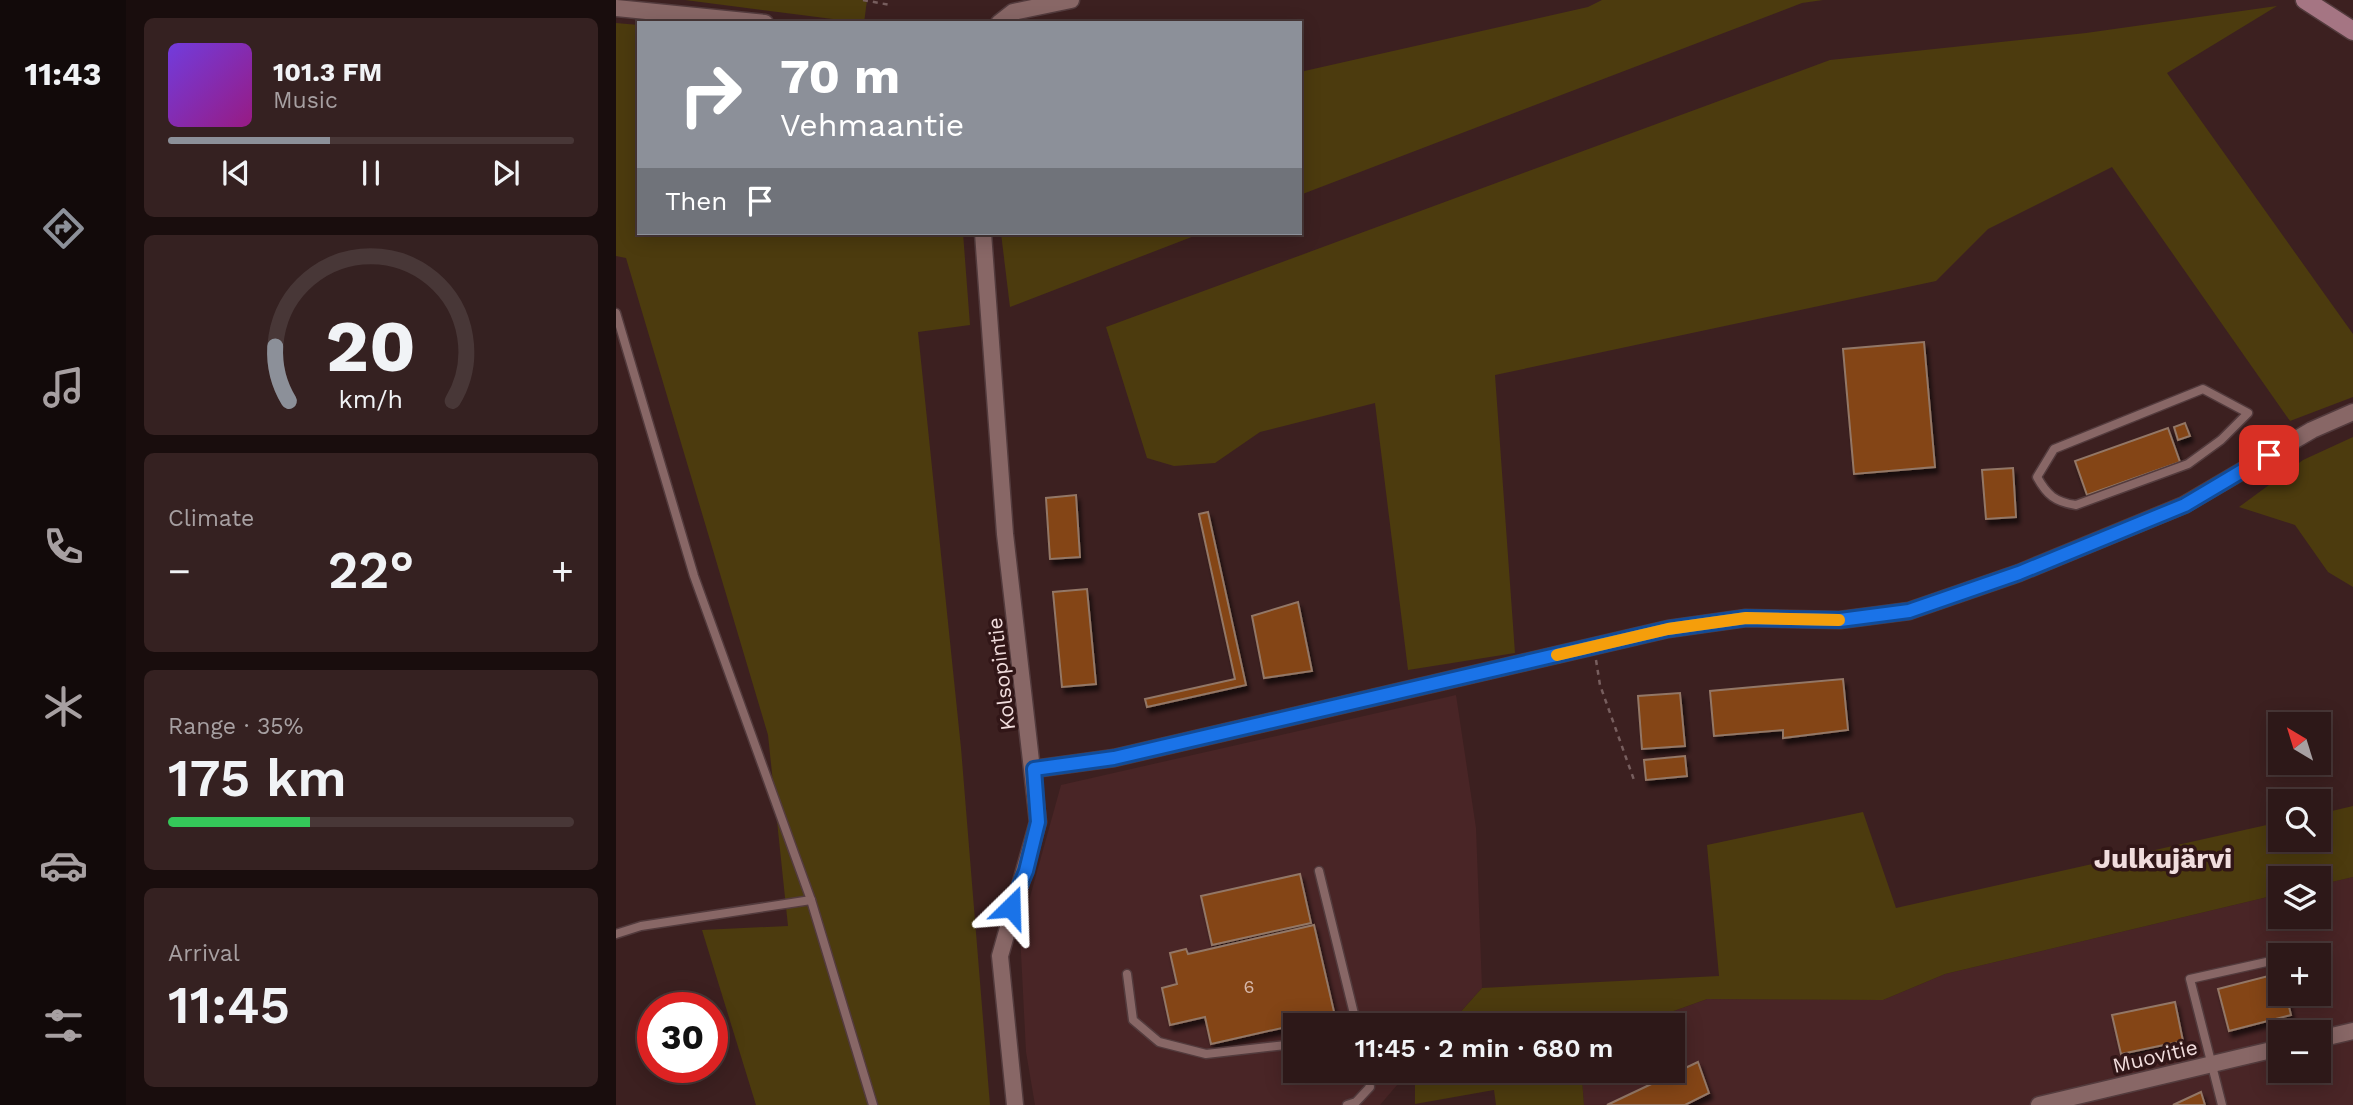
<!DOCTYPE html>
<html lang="en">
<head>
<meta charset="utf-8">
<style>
  body { margin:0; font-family:"Work Sans",sans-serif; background:#352121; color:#f1f3f6; height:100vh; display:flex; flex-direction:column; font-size:26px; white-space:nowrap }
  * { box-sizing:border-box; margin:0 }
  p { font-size:23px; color:#a7a0a2 }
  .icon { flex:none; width:38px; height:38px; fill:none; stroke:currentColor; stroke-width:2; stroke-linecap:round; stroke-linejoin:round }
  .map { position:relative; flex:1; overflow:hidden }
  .side { display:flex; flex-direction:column; gap:18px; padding:18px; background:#190d0d; width:490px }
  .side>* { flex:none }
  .top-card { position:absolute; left:21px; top:21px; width:665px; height:214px; border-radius:0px; box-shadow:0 4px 18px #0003,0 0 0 2px #483737; background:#8c9099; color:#fff; overflow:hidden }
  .needle { width:46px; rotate:322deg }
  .buttons { position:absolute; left:1652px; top:712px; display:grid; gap:14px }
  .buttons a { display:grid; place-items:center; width:63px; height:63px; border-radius:0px; background:#2d1818; box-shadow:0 4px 18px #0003,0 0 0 2px #483737; font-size:35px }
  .speed { position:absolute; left:21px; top:992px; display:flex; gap:14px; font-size:35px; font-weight:700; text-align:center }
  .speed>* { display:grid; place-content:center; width:91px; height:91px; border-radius:50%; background:#2d1818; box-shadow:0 4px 18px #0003,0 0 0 2px #483737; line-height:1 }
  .speed .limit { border:10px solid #d22; background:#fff; color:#111 }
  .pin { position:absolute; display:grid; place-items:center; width:60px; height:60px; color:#fff; margin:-30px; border-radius:14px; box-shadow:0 4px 10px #0006 }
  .me { position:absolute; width:77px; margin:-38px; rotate:22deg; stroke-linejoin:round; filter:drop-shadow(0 0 5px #0008) }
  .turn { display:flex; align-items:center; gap:24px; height:147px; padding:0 28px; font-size:32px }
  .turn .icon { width:91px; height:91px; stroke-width:2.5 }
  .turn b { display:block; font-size:49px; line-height:60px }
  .then { display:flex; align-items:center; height:66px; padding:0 28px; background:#0003; gap:14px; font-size:26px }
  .big { font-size:52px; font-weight:600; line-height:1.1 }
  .side .card { flex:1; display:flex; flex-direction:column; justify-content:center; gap:10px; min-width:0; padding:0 24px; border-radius:10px; background:#352121 }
  .side .dial { align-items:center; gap:0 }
  .dial svg { height:182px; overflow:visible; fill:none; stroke:#483737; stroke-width:7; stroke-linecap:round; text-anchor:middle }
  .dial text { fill:#f1f3f6; stroke:none }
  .song { display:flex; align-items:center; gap:21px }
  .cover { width:84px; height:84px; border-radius:10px; background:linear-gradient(135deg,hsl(260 70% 55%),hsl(310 70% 35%)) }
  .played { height:7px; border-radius:4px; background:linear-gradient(90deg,#8c9099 40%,#483737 40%) }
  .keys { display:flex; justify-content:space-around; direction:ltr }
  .heat { display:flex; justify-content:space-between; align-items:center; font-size:38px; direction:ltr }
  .charge { height:10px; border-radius:5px; background:linear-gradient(90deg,#34c759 35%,#483737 0) }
  .trip { position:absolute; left:667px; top:1013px; width:402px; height:70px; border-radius:0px; background:#2d1818; box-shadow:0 4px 18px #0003,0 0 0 2px #483737; font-weight:600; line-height:70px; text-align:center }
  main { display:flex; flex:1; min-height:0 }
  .tab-bar { display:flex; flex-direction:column; width:126px; justify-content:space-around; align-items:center; background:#120a0a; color:#a7a0a2 }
  .tab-bar .icon { width:49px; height:49px }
  .tab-bar .active { color:#8c9099 }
  .tab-bar b { font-size:32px; color:#f1f3f6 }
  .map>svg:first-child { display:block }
  .built { fill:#492526; fill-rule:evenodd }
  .green { fill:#4c3b0e }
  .building { fill:#844412; stroke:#937766; stroke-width:2; filter:url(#shadow) }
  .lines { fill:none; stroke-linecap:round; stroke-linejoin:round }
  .lane-casing { stroke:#533b3d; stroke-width:11 }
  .street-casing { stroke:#533b3d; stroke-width:19 }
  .secondary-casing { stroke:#533b3d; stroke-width:21 }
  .path { stroke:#775e5e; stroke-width:2.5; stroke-dasharray:5 5; stroke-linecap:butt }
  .lane { stroke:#886766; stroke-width:8 }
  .street { stroke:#886766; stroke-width:16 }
  .secondary { stroke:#a57583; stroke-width:18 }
  .route-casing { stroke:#114b97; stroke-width:18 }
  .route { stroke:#1a73e8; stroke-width:12 }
  .slow { stroke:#f59e0b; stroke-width:12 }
  .labels { text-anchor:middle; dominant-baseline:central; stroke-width:7; stroke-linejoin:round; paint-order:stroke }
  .number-label { font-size:18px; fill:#d6b7aa }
  .street-label { font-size:21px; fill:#f1dddd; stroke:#311617 }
  .district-label { font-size:28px; font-weight:bold; fill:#f1dddd; stroke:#311617 }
</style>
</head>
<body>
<main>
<nav class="tab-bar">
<b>11:43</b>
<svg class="icon active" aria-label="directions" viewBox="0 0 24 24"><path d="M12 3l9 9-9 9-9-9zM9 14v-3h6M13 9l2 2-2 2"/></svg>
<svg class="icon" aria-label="music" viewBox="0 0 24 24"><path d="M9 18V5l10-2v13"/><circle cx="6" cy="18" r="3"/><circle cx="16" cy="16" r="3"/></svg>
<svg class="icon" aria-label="phone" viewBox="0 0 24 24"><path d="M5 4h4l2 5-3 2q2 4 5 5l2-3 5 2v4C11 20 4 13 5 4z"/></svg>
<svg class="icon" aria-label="climate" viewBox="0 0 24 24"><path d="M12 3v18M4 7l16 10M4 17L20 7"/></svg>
<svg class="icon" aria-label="car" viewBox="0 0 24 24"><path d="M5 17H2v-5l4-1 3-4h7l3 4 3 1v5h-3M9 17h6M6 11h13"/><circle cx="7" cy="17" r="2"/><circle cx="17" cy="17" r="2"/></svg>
<svg class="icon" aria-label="filters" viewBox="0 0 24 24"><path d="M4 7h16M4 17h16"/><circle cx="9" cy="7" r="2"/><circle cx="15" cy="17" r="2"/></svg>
</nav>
<section class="side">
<div class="card">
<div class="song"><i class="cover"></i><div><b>101.3 FM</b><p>Music</p></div></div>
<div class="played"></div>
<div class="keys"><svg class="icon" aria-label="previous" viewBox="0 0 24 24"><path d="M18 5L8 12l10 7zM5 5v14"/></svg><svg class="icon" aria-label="pause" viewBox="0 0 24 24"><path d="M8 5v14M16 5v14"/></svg><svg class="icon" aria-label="next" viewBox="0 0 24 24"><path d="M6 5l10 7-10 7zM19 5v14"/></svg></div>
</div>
<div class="card dial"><svg viewBox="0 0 100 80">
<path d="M14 69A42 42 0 1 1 86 69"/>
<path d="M14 69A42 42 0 0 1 8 45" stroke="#8c9099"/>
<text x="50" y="56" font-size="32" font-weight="700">20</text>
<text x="50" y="72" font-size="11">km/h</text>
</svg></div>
<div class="card"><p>Climate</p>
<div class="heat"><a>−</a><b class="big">22°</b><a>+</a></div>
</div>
<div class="card"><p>Range · 35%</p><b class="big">175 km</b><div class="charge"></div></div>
<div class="card"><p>Arrival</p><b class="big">11:45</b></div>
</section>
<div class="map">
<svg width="1737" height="1105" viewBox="0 0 1737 1105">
  <defs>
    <filter id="shadow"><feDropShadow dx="3" dy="5.5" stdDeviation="2" flood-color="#0009"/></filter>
  </defs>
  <rect width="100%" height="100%" fill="#3c2020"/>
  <g class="built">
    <path d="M840 695 860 828 866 988 833 1025 679 1026V1071H793L764 1105H419L410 1052 404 933 445 785Z"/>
    <path d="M1737 877V1105H968L966 1079 973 1071H1057V1026L1019 1025 1091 999 1267 1000 1329 974 1664 894V917H1703V885ZM1664 956H1703V994H1664ZM1664 1032H1703V1071H1664Z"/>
  </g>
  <g class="green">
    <path d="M69 0H251L248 23Z"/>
    <path d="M986 0H1207L1186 3 684 195V72L972 7Z"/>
    <path d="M1661 6 1551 73 1737 334V397L1674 421 1496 167 1372 229 1320 281 879 375 899 653 792 670 759 403 644 432 599 463 558 466 531 458 490 327 1214 60 1470 33Z"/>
    <path d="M0 23 23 25V233H347L354 325 302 332 345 748 374 1105H140L86 930 172 926 152 735 10 258 0 256Z"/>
    <path d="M385 233H586L394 307Z"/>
    <path d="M1737 437V587L1712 572 1679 525 1623 507 1687 460Z"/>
    <path d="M1737 806V877L1703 885V878H1664V894L1329 974 1267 1000 1091 999 1019 1025H833L866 988 1103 976 1091 845 1247 812 1280 908 1664 822V840H1703V814Z"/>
    <path d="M799 1071H973L966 1079 968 1105H880L878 1090 799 1104Z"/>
  </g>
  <g class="building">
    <path d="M1308 342 1319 467 1238 474 1227 349Z"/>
    <path d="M1569 423 1574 436 1562 440 1558 427Z"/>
    <path d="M1552 428 1564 462 1471 495 1459 461Z"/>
    <path d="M1397 468 1400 517 1370 519 1366 470Z"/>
    <path d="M460 495 464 557 434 559 430 498Z"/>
    <path d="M592 512 630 685 531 707 529 699 619 679 583 514Z"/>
    <path d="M471 589 480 684 446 687 437 592Z"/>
    <path d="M682 602 696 671 648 678 636 616Z"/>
    <path d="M1227 679 1232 730 1167 738V730L1098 736 1094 691Z"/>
    <path d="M1064 693 1069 746 1026 749 1022 696Z"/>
    <path d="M1069 756 1071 776 1030 780 1028 760Z"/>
    <path d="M684 874 695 923 596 945 585 896Z"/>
    <path d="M698 925 719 1016 595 1044 589 1017 554 1025 546 988 561 984 554 953 570 949 572 954Z"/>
    <path d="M1664 973V994H1670L1675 1015 1613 1031 1602 989Z"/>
    <path d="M1559 1002 1567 1041 1505 1054 1496 1015Z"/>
    <path d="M1082 1062 1093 1093 1069 1105H991Z"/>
    <path d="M1585 1092 1589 1105H1557Z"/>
  </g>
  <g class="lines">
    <g class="lane-casing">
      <g id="lane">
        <path d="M0 313 78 576 195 900 257 1105"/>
        <path d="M1587 389 1632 413 1605 440 1572 464 1460 505C1439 502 1431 495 1421 477L1438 449Z"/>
        <path d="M703 871 741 1026"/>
        <path d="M0 934 25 926 195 900"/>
        <path d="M1679 956 1693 952"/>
        <path d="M511 974 517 1020 543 1042 590 1054 679 1044"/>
        <path d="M731 1105 740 1102 754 1087 751 1071"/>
        <path d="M1606 1105 1574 979 1664 959"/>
      </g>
    </g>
    <g class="street-casing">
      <g id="street">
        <path d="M0 8 149 23"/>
        <path d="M383 23 397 12 455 0"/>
        <path d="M367 233 389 534 422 822 384 956 399 1105"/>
        <path d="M418 769 498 758 1052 629 1130 618 1224 620 1293 611 1403 573 1568 505 1696 430 1737 412"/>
        <path d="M1703 1039 1737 1031"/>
        <path d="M1423 1105 1664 1048"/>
      </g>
    </g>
    <g class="secondary-casing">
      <path id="secondary" d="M1689 0 1737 31"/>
    </g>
    <g class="path">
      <path d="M247 0 274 5"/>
      <path d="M980 660 984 685 1018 780"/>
    </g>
    <use href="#lane" class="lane"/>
    <use href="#street" class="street"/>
    <use href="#secondary" class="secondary"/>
  </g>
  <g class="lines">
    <g class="route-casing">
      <path id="route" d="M395 907 410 871 422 822 418 769 498 758 1052 629 1130 618 1224 620 1293 611 1403 573 1569 505 1653 455"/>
    </g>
    <use href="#route" class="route"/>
    <path class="slow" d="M941 655 1052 629 1130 618 1223 620"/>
  </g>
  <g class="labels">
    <g class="number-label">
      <text x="633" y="986">6</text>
    </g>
    <g class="street-label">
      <text transform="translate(385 674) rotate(-97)">Kolsopintie</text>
      <text transform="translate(1539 1056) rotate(-13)">Muovitie</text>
    </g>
    <g class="district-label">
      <text x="1547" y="858">Julkujärvi</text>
    </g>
  </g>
</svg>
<div class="buttons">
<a><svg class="needle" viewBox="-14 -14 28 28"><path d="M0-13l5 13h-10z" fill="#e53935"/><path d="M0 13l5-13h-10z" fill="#a7a0a2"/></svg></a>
<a><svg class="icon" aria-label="search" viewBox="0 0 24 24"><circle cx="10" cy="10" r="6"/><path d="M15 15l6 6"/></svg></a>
<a><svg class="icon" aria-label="layers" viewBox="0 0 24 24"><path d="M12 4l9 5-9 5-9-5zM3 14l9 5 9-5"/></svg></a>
<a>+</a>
<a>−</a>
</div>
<div class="speed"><div class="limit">30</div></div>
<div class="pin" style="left:1653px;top:455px;background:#d93025"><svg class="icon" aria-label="arrive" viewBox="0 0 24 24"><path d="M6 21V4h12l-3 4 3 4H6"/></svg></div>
<svg class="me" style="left:395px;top:907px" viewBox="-20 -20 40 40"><path d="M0-17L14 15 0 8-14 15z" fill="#1a73e8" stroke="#fff" stroke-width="4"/></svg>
<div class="trip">11:45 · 2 min · 680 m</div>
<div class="top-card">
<div class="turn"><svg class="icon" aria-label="right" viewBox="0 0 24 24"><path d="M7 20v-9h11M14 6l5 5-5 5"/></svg><div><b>70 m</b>Vehmaantie</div></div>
<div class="then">Then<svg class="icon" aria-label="arrive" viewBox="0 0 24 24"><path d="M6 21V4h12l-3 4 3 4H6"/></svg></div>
</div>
</div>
</main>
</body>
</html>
